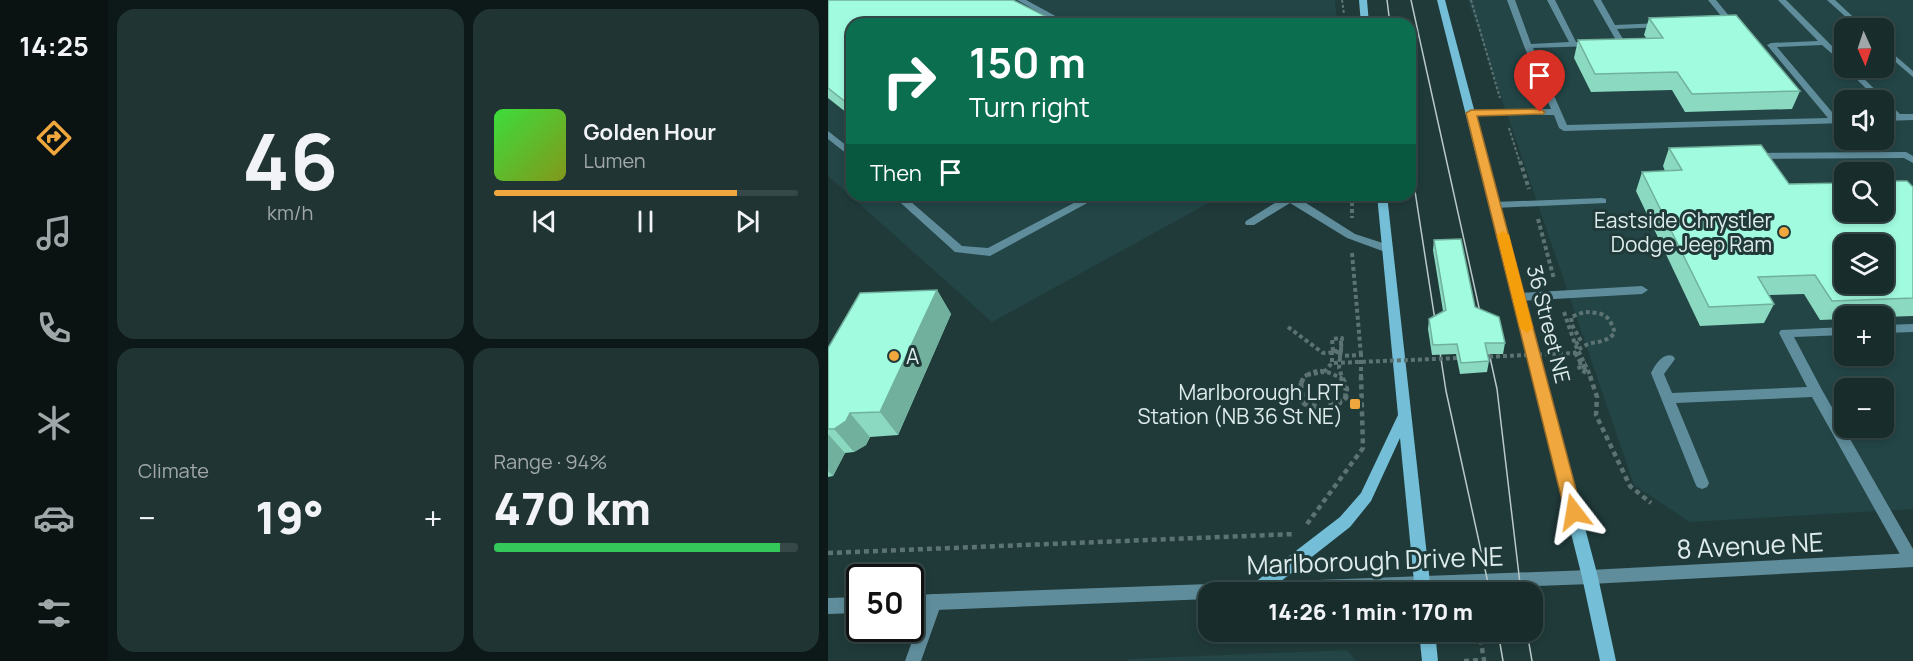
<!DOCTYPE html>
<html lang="en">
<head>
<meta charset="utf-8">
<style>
  body { margin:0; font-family:Manrope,sans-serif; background:#213434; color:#f1f3f6; height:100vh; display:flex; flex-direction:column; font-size:22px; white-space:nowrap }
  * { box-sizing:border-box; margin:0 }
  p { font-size:20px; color:#9fa7a9 }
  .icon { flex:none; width:33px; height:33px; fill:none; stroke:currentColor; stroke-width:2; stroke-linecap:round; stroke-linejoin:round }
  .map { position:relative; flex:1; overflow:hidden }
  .sheet { display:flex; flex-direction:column; gap:9px; padding:9px; background:#0d1818; width:720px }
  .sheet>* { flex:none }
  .top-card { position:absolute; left:18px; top:18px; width:570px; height:183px; border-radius:18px; box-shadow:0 3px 9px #0003,0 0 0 2px #364848; background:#0b6e4f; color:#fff; overflow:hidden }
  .needle { width:39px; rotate:177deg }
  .controls { position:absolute; left:1006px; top:18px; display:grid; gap:12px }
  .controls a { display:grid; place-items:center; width:60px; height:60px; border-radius:12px; background:#182c2c; box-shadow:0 3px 9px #0003,0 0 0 2px #364848; font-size:30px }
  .speed { position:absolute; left:18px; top:564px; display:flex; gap:12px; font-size:30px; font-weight:700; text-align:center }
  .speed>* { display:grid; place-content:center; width:78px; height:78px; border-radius:50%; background:#182c2c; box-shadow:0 3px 9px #0003,0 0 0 2px #364848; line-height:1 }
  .speed .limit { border:3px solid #111; border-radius:9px; background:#fff; color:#111 }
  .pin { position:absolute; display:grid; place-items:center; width:51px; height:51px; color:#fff; margin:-62px -26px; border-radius:50% 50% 50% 0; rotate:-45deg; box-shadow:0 0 6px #0007 }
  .pin .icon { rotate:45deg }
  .me { position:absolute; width:66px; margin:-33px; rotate:346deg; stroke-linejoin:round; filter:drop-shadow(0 0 4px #0008) }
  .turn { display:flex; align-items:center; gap:21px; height:126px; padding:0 24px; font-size:27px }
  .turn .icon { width:78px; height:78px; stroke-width:2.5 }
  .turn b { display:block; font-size:42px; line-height:51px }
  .then { display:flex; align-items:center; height:57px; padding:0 24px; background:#0003; gap:12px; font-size:22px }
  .big { font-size:45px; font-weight:800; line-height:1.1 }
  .sheet .widget { flex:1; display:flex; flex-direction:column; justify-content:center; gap:9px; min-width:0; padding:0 21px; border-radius:18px; background:#213434 }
  .sheet .dial { align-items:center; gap:0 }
  .dial b { font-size:78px; line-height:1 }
  .song { display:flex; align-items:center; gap:18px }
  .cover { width:72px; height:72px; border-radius:9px; background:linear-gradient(135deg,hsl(120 70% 55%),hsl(70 70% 35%)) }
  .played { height:6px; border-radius:3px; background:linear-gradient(90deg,#efa73e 80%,#364848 80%) }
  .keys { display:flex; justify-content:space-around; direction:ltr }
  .heat { display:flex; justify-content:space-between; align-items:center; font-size:33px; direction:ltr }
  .charge { height:9px; border-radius:4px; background:linear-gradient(90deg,#34c759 94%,#364848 0) }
  .sheet .tiles { flex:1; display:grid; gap:9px; grid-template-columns:repeat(2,1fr) }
  .trip { position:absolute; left:370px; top:582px; width:345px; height:60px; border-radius:18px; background:#182c2c; box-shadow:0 3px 9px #0003,0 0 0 2px #364848; font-weight:800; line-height:60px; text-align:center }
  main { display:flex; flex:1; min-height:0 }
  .dock { display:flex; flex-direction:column; width:108px; justify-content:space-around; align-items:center; background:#0a1212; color:#9fa7a9 }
  .dock .icon { width:42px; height:42px }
  .dock .current { color:#efa73e }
  .dock b { font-size:27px; color:#f1f3f6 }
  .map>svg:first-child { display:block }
  .built { fill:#234546; fill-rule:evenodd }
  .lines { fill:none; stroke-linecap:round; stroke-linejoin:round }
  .path-far2 { stroke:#5d7373; stroke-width:2; stroke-dasharray:3 2; stroke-linecap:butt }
  .path-far1 { stroke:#5d7373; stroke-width:4; stroke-dasharray:4 3; stroke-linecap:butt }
  .path { stroke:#5d7373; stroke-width:4.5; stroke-dasharray:5 4; stroke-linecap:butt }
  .service { fill:#608d9c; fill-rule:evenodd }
  .minor { fill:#608d9c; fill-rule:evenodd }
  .tertiary { fill:#608d9c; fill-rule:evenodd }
  .secondary { fill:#74bfd7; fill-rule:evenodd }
  .tram { stroke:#b9c9c9; stroke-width:1.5 }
  .path-bridge { stroke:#5d7373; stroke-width:4; stroke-dasharray:4 3; stroke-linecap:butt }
  .wall { fill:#8ad9c0 }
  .shaded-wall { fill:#71b09c }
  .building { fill:#a1fcdf; stroke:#71b09c; stroke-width:1.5; fill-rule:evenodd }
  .route { fill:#efa73e; stroke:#9b6d28; stroke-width:1.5 }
  .slow { fill:#f59e0b }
  .poi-dot { fill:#efa73e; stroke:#203a3a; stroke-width:2 }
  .labels { text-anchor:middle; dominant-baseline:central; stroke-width:6; stroke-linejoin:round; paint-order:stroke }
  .poi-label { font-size:21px; fill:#ddebeb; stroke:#203a3a; text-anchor:end }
  .street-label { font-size:21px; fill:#ddebeb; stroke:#203a3a }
  .near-street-label { font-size:26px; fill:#ddebeb; stroke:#203a3a }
</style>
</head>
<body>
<main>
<nav class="dock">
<b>14:25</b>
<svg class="icon current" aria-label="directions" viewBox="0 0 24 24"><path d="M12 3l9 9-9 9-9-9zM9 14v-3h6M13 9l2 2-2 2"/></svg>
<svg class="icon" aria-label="music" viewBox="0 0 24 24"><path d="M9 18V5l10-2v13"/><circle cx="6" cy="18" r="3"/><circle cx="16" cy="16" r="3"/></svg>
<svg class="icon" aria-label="phone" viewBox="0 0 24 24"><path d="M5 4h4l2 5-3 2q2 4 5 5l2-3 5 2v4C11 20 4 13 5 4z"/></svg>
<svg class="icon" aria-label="climate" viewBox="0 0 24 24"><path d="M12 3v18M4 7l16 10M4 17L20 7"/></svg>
<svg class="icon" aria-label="car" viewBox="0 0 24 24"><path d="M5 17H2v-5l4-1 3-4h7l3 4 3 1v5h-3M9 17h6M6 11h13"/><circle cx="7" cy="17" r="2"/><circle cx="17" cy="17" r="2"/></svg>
<svg class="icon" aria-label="filters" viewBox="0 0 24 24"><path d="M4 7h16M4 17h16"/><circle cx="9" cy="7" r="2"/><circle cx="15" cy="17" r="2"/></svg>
</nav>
<section class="sheet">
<div class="tiles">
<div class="widget dial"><b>46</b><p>km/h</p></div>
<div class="widget">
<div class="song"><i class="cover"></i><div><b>Golden Hour</b><p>Lumen</p></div></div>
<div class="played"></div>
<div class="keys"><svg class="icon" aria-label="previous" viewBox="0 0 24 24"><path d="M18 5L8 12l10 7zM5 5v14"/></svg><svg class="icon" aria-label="pause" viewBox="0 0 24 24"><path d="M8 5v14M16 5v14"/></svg><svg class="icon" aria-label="next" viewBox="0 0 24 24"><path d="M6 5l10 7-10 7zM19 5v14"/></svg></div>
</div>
<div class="widget"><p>Climate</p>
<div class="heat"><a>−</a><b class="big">19°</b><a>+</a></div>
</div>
<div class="widget"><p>Range · 94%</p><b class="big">470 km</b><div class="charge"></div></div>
</div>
</section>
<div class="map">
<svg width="1085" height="661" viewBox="0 0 1085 661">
  <rect width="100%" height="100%" fill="#203a3a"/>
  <g class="built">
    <path d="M0 0H507L509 24H24V195H395L164 322 0 176Z"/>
    <path d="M640 0H1085V509L862 522 806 485ZM1017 28H1056V68H1017ZM1017 100H1056V140H1017ZM1017 172H1056V212H1017ZM1017 244H1056V284H1017ZM1017 316H1056V356H1017ZM1017 388H1056V428H1017Z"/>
    <path d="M519 650 528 661H299L300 659Z"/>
  </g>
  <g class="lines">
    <g class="path-far2">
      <path d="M514 0 516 14"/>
      <path d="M643 0 672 98"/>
      <path d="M681 128 692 163"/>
    </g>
    <g class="path-far1">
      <path d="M692 161 701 189"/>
      <path d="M524 195V218"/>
      <path d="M710 219 726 279"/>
      <path d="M524 253 533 355"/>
      <path d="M736 312 747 344 763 377"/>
      <path d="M460 327 495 353 513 352"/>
      <path d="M747 344 753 341 744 325 743 317 756 312"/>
      <path d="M505 351 504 339 514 338 511 368 514 377"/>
      <path d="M510 356 533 355V377"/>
      <path d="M756 368 759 373 752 370 750 363H758"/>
      <path d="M479 375C491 367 500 372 511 377"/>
      <path d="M479 375 496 372"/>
      <path d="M477 376 479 375"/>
      <path d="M477 376 479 375"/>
    </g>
    <g class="path">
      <path d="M762 376 769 397 768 415 802 486 823 503"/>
      <path d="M473 383 475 403"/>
      <path d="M473 383 472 395 475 403"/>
      <path d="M473 383 476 377"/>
      <path d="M473 383 476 377"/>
      <path d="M475 403 496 408 517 399 518 390 513 378 508 376"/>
      <path d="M475 403C489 413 506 410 518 398L519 389 514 376"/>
      <path d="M479 524 535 448 533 376"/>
      <path d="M0 553 467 534"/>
      <path d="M636 661 656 660 651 632"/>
    </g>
    <g class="service">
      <path d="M189 0H198L242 24H232Z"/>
      <path d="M679 0H687L703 44 741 42 719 0H727L748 42H765L769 44 765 46 705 48 739 125 1000 118 939 45 943 43 990 41 950 0H958L1017 59V65L994 45 949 47 1009 118 1017 117V123L736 131 731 128 726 115H640V111L643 110 723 109 696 46Z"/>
      <path d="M765 0H773L787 25 834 23 838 25 834 27 789 29 798 44 794 46H782V42H789Z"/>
      <path d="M880 0H888L906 22V26H896L895 24 898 22Z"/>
      <path d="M999 0H1007L1037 28H1030Z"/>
      <path d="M1056 46 1085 71V77L1056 52Z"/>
      <path d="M1017 68H1025L1072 114H1085V120L1056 121V115H1063L1056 108V100H1050Z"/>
      <path d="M0 131 24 150V158L0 139Z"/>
      <path d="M1078 152 1085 156V163L1076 158 930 159 925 156 930 153Z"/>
      <path d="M64 195H75L134 246 160 248 261 195H274L162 256 127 252Z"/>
      <path d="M452 195 467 196 527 234 564 246 565 249 560 253 519 238 462 203 426 225H418L417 223 418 221 455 198Z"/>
      <path d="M774 198 778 199V203L667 208 662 205 667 202Z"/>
      <path d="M814 286 820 290 814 294 691 301 685 297 691 293Z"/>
      <path d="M1085 324V332L1056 333V325Z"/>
      <path d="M1017 327V335L966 337 994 390 1085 549V566L1083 567 1078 565 984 397 848 403 881 483 879 487 874 489 869 487 867 483 823 373C827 365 835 352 845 356L847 359 836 374 844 393 979 387 951 333 953 330Z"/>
      <path d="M106 594 112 597 114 602 93 661H77L100 597Z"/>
    </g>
    <path class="minor" d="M1085 553V567L762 584 756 582 754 577 756 572 762 570Z"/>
    <g class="tertiary">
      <path d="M762 570 768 572 770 577 768 582 762 584 553 592H381V599L82 611V595Z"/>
      <path d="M32 597V613L0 614V598Z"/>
    </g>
    <g class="secondary">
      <path d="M531 0H539L541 24H533Z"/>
      <path d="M609 0H617L770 577 788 661H772L754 577Z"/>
      <path d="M549 195H559L603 592H587L572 438 543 501 522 527 439 592H421L422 586 512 517 533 493 570 415Z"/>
      <path d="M591 632H607L610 661H594Z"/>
    </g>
    <g class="tram">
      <path d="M559 0 562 24"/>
      <path d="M583 0 669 389 693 592"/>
      <path d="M582 159 618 391 662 592"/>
      <path d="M670 632 675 661"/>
      <path d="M699 632 704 661"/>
    </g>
    <g class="path-bridge">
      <path d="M504 351V363"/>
      <path d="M505 351H513V338"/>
      <path d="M747 353 756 368"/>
      <path d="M654 357 747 353C764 336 772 348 787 333 781 315 777 313 758 312"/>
      <path d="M496 372 504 363 632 358"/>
    </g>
  </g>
  <g class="wall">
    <path d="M0 0 24 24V117L0 98Z"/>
    <path d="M821 18 972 91 964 109 857 112 844 90 763 92 746 58 750 40 819 39 816 35Z"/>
    <path d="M841 148 961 184 1085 187V316L1056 317V316H1017V319L992 320 976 294 941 295 946 304 936 323 872 326 808 191 814 172 837 171 835 166Z"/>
    <path d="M606 240 647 307 677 343 675 354H659L661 361 659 372 632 374 628 354 604 355 600 329 601 319 615 311 605 250Z"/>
    <path d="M109 290 123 314 70 435 42 437 38 445 26 452 17 453 5 476 0 477V348Z"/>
  </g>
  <g class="shaded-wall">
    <path d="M122 195H135L125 200Z"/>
    <path d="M109 290 123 314 70 435 52 412Z"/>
    <path d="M22 413 42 437 38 445 26 452 6 429Z"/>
    <path d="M0 434 17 453 5 476 0 471Z"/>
  </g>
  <g class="building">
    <path d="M0 0H185L227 21 225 23 227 24H24V107L0 88Z"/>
    <path d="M908 15 972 91 864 94 849 72 767 74 750 40 835 38 821 18Z"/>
    <path d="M933 145 961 184 1017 183V212H1056V181H1079L1085 187V298L1004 301 987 275 930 277 946 304 881 307 814 172 854 170 841 148ZM1017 244H1056V284H1017Z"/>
    <path d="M633 239 647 307 671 317 677 343H657L661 361 633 363 629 344 605 345 601 319 618 310 606 240Z"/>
    <path d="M109 290 52 412 22 413 18 421 6 429H0V348L32 293Z"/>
  </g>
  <path class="route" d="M712 109 717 112 715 114 649 116 754 512 752 518 746 520 740 518 737 512 638 113 643 110Z"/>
  <path class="slow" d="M675 231 681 235 705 328 699 333 692 328 669 235Z"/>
  <g class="poi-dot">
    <circle cx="956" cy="232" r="6"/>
    <circle cx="66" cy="356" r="6"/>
    <rect x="521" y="398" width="12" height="12" rx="3"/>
  </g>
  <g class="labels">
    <g class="poi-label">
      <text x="944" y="220">Eastside Chrystler<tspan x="944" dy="24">Dodge Jeep Ram</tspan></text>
      <text x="78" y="356" text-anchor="start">A</text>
      <text x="515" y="392">Marlborough LRT<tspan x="515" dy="24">Station (NB 36 St NE)</tspan></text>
    </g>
    <g class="street-label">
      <text transform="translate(721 324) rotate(76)">36 Street NE</text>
    </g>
    <g class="near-street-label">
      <text transform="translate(922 545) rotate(-3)">8 Avenue NE</text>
      <text transform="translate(547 560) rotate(-2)">Marlborough Drive NE</text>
    </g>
  </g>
</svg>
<div class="controls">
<a><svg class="needle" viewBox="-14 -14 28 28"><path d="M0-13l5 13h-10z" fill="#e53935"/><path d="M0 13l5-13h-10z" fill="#9fa7a9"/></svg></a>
<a><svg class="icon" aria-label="sound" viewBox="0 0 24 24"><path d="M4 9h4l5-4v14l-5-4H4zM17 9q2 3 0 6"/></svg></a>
<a><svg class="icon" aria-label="search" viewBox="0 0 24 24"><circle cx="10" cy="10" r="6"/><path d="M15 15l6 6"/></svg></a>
<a><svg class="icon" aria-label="layers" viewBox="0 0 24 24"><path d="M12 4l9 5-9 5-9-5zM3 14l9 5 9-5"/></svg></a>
<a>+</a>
<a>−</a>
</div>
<div class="speed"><div class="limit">50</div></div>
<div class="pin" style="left:712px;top:112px;background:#d93025"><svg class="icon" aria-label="arrive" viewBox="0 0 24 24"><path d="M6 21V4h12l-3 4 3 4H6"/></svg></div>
<svg class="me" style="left:746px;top:512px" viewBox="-20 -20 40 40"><path d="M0-17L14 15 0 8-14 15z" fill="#efa73e" stroke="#fff" stroke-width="4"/></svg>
<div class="trip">14:26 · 1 min · 170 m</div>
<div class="top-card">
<div class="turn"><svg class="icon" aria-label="right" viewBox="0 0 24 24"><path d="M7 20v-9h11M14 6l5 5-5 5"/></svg><div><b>150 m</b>Turn right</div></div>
<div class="then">Then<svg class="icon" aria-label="arrive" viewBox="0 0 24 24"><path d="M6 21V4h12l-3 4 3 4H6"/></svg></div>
</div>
</div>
</main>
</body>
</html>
